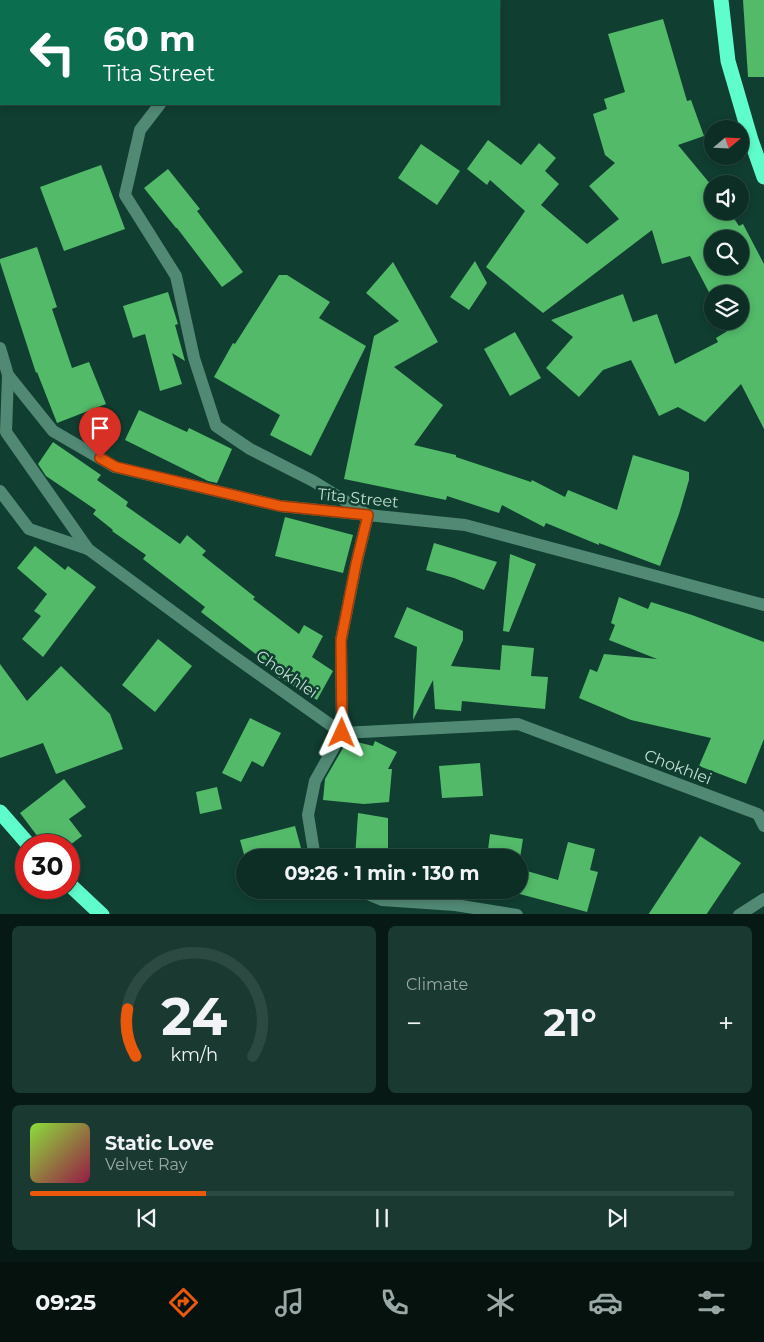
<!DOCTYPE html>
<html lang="en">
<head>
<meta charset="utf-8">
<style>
  body { margin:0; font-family:Montserrat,sans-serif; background:#1a3a31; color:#f1f3f6; height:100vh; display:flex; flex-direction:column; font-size:19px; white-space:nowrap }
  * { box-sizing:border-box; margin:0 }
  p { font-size:16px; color:#9aa8a6 }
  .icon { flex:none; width:28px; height:28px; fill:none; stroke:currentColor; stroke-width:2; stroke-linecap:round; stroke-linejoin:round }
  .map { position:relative; height:914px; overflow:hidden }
  .drawer { display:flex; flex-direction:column; gap:12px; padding:12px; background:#071914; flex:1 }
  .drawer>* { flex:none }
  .banner { position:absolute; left:0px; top:0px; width:500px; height:105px; box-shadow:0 2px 8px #0003,0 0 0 1px #2c4a41; background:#0b6e4f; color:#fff; overflow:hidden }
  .needle { width:32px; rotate:71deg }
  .tools { position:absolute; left:704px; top:120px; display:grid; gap:10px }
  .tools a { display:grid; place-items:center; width:45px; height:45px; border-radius:50%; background:#0c2e24; box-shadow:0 2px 8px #0003,0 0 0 1px #2c4a41; font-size:25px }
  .speed { position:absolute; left:15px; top:834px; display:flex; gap:10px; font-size:25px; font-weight:700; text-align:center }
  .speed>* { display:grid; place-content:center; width:65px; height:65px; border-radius:50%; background:#0c2e24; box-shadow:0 2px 8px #0003,0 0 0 1px #2c4a41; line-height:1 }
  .speed .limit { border:8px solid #d22; background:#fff; color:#111 }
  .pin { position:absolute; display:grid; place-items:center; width:42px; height:42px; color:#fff; margin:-51px -21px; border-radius:50% 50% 50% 0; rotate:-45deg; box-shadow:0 0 5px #0007 }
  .pin .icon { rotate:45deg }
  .me { position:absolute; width:55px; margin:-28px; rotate:1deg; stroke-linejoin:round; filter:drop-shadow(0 0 4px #0008) }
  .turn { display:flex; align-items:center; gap:18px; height:105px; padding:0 20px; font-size:22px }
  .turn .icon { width:65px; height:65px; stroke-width:2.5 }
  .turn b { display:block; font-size:35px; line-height:42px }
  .big { font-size:38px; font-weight:700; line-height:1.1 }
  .drawer .widget { flex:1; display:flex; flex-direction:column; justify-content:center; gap:8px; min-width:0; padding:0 18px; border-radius:8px; background:#1a3a31 }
  .drawer .dial { align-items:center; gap:0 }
  .dial svg { height:130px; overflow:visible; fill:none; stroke:#2c4a41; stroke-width:7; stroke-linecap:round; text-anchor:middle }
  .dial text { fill:#f1f3f6; stroke:none }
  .song { display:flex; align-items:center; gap:15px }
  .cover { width:60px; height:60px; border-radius:8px; background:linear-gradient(135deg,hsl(90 70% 55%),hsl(340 70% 35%)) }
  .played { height:5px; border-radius:2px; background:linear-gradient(90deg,#ea580c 25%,#2c4a41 25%) }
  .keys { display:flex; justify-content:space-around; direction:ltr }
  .heat { display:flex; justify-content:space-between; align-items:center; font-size:28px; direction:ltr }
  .drawer .tiles { flex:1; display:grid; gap:12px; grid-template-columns:1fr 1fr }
  .widget:last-child { grid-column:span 2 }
  .trip { position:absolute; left:236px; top:849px; width:292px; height:50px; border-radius:25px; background:#0c2e24; box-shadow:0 2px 8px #0003,0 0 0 1px #2c4a41; font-weight:700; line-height:50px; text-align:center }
  .menu { display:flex; height:80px; justify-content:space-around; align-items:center; background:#05120e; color:#9aa8a6 }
  .menu .icon { width:35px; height:35px }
  .menu .active { color:#ea580c }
  .menu b { font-size:22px; color:#f1f3f6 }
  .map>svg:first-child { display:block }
  .building { fill:#53ba6a; fill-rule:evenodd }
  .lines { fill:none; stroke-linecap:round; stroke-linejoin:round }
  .minor { stroke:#518975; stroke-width:12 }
  .highway { stroke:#60fdcc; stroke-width:15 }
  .route-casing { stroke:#983908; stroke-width:12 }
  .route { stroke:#ea580c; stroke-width:9 }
  .labels { text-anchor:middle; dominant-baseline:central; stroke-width:5; stroke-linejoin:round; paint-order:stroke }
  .street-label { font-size:16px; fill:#c1ded2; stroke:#103e30 }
</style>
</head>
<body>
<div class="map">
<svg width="764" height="915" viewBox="0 0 764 915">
  <rect width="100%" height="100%" fill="#103e30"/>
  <g class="building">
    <path d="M743 0H764V77H748Z"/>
    <path d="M663 19 687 101 691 100 704 136 678 145 712 186V211H729L739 226 743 224 764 264V429L741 384 705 422 678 407 659 416 631 360 603 370 579 397 546 368 573 337 551 320 623 294 633 322 657 314 675 364 718 342 716 338 729 330 725 321H740V294H712V298L690 256 662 264 652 230 543 313 486 267 525 211 490 180 487 185 467 169 488 140 521 165 539 143 556 158 545 171 559 184 541 205 587 244 619 219 589 186 615 163 605 155 593 114 607 109 604 99 625 92 608 34ZM712 239H740V266H712Z"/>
    <path d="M421 144 460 171 437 205 398 178Z"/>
    <path d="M101 165 125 229 64 251 40 187Z"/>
    <path d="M168 169 200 209 197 211 243 272 222 287 177 228H176L144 188Z"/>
    <path d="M37 247 57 307 52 309 72 368 89 362 106 404 57 423 37 372 36 373 0 262V259Z"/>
    <path d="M475 261 487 283 469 310 450 297Z"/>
    <path d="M393 262 438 342 394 367 443 405 414 445 456 455V457L531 482 532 480 565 497 568 490 617 510 633 455 689 472V480L679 514 660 566 599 543V545L546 523 544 527 502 505 499 513 447 496 446 500 344 479 374 336 399 321 366 293Z"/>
    <path d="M279 275H287L330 302 319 318 366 346 311 456 270 435 280 415 214 377 233 343 235 344Z"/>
    <path d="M168 292 178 324 175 325 185 361 172 353 182 384 160 391 145 334 133 338 123 306Z"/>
    <path d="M515 332 541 378 510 396 484 349Z"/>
    <path d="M139 410 187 432 189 428 232 449 217 483 208 481 125 440Z"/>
    <path d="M53 442 101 475 97 480 128 502 126 506 180 544 187 535 206 551 202 555 255 597 253 599 299 634 304 625 323 636 312 657 333 671 317 700 276 676 278 671 201 612 205 607 143 559 146 555 112 531 113 530 93 514 96 510 46 476 38 464Z"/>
    <path d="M285 517 353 535 343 573 275 556Z"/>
    <path d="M434 543 497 562 484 590 454 578 426 570Z"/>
    <path d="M35 546 65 570 68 566 96 587 43 657 22 639 41 616 34 611 47 594 17 568Z"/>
    <path d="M510 554 536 564 509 632 503 631Z"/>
    <path d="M619 597 648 609 651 602 692 615 764 642V739L746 784 699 766 711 738 631 720 579 698 590 669 597 672 604 654 657 659 609 640 615 625 611 623Z"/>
    <path d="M407 607 463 631V640L451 666 500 670 502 645 534 648 531 676 548 677 545 709 462 701 461 711 435 709 433 680 413 720 417 647 394 637Z"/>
    <path d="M158 639 192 666 155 712 122 685Z"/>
    <path d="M0 664 27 701 61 666 110 714 123 749 56 774 43 743 0 758Z"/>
    <path d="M250 718 281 733 263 767 252 761 241 782 222 773Z"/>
    <path d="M347 741H353L373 746 375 741 397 752 388 769H392L389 802 364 804 323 800 325 779Z"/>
    <path d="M480 763 483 796 442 798 439 766Z"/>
    <path d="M64 779 86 807 69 819 82 836 70 845H44L20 813Z"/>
    <path d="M217 787 222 809 200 814 196 792Z"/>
    <path d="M358 813 388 818V858H355Z"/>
    <path d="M295 826 301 848 263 858H245L240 840Z"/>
    <path d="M490 834 523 839 520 858H487Z"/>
    <path d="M700 836 741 863 706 915H648Z"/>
    <path d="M568 842 595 849 590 870 598 872 587 912 516 893 499 890H520V869L558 880Z"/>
  </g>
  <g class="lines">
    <g class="minor">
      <path d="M267 1 269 0"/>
      <path d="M160 104 140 130 125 195 176 276 194 358 216 426 250 449 313 481 368 515 356 565 341 640 342 733 315 781 308 815 315 858"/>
      <path d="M0 348 8 375 53 431 115 467 280 506 465 525 764 605"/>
      <path d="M8 375 6 432 88 549 222 648 342 733 518 724 758 814 764 826"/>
      <path d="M0 491 29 529 88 549"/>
      <path d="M358 890 382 900 455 905 517 915"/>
      <path d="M739 915 764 899"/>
    </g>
    <g class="highway">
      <path d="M721 0 728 61 751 140 764 177"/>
      <path d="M0 812 29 845"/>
      <path d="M69 884 102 915"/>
    </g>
  </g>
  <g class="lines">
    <g class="route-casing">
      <path id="route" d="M100 458 116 467 280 506 368 515 356 564 341 640 342 733"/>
    </g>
    <use href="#route" class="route"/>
  </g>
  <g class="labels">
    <g class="street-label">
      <text transform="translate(358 498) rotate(6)">Tita Street</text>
      <text transform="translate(287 674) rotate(35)">Chokhlei</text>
      <text transform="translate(678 767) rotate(21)">Chokhlei</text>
    </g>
  </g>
</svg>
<div class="tools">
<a><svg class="needle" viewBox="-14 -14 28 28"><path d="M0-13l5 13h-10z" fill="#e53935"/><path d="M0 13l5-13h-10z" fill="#9aa8a6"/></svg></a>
<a><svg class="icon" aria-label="sound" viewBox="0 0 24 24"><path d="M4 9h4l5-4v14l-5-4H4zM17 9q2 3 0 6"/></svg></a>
<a><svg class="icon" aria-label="search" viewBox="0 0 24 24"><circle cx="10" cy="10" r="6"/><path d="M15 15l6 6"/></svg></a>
<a><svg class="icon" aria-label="layers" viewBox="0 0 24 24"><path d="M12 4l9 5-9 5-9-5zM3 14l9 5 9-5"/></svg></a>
</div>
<div class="speed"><div class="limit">30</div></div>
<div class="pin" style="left:100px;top:458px;background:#d93025"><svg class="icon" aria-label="arrive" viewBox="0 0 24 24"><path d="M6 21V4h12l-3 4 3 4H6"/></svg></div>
<svg class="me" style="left:342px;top:733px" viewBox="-20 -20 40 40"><path d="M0-17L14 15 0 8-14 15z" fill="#ea580c" stroke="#fff" stroke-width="4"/></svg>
<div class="trip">09:26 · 1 min · 130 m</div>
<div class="banner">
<div class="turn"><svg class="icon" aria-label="left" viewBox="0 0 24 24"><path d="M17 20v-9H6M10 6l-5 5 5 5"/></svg><div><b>60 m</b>Tita Street</div></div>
</div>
</div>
<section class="drawer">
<div class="tiles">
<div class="widget dial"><svg viewBox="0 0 100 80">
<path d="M14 69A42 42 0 1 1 86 69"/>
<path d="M14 69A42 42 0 0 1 9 40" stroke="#ea580c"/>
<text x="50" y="56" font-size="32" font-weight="700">24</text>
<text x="50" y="72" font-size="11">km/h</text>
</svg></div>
<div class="widget"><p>Climate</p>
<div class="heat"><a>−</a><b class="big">21°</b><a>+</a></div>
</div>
<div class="widget">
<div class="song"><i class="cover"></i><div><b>Static Love</b><p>Velvet Ray</p></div></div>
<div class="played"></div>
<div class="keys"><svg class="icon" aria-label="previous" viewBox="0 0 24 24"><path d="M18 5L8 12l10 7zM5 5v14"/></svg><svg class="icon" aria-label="pause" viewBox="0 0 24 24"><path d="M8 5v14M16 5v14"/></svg><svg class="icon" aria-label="next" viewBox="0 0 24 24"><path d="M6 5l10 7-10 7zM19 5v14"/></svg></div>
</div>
</div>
</section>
<nav class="menu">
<b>09:25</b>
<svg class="icon active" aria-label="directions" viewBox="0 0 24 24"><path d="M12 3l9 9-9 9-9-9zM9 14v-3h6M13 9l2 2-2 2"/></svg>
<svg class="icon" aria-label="music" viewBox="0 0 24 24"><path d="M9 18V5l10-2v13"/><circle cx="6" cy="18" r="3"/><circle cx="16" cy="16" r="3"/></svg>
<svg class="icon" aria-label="phone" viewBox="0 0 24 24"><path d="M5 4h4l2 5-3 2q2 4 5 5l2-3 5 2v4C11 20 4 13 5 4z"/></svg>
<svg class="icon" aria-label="climate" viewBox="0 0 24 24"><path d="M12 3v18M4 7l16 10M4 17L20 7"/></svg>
<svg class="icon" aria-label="car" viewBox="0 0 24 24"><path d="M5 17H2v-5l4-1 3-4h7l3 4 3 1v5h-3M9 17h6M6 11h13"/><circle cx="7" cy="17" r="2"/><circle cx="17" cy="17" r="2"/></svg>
<svg class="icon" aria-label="filters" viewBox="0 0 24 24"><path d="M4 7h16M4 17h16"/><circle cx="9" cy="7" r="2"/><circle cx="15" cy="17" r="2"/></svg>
</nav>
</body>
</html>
